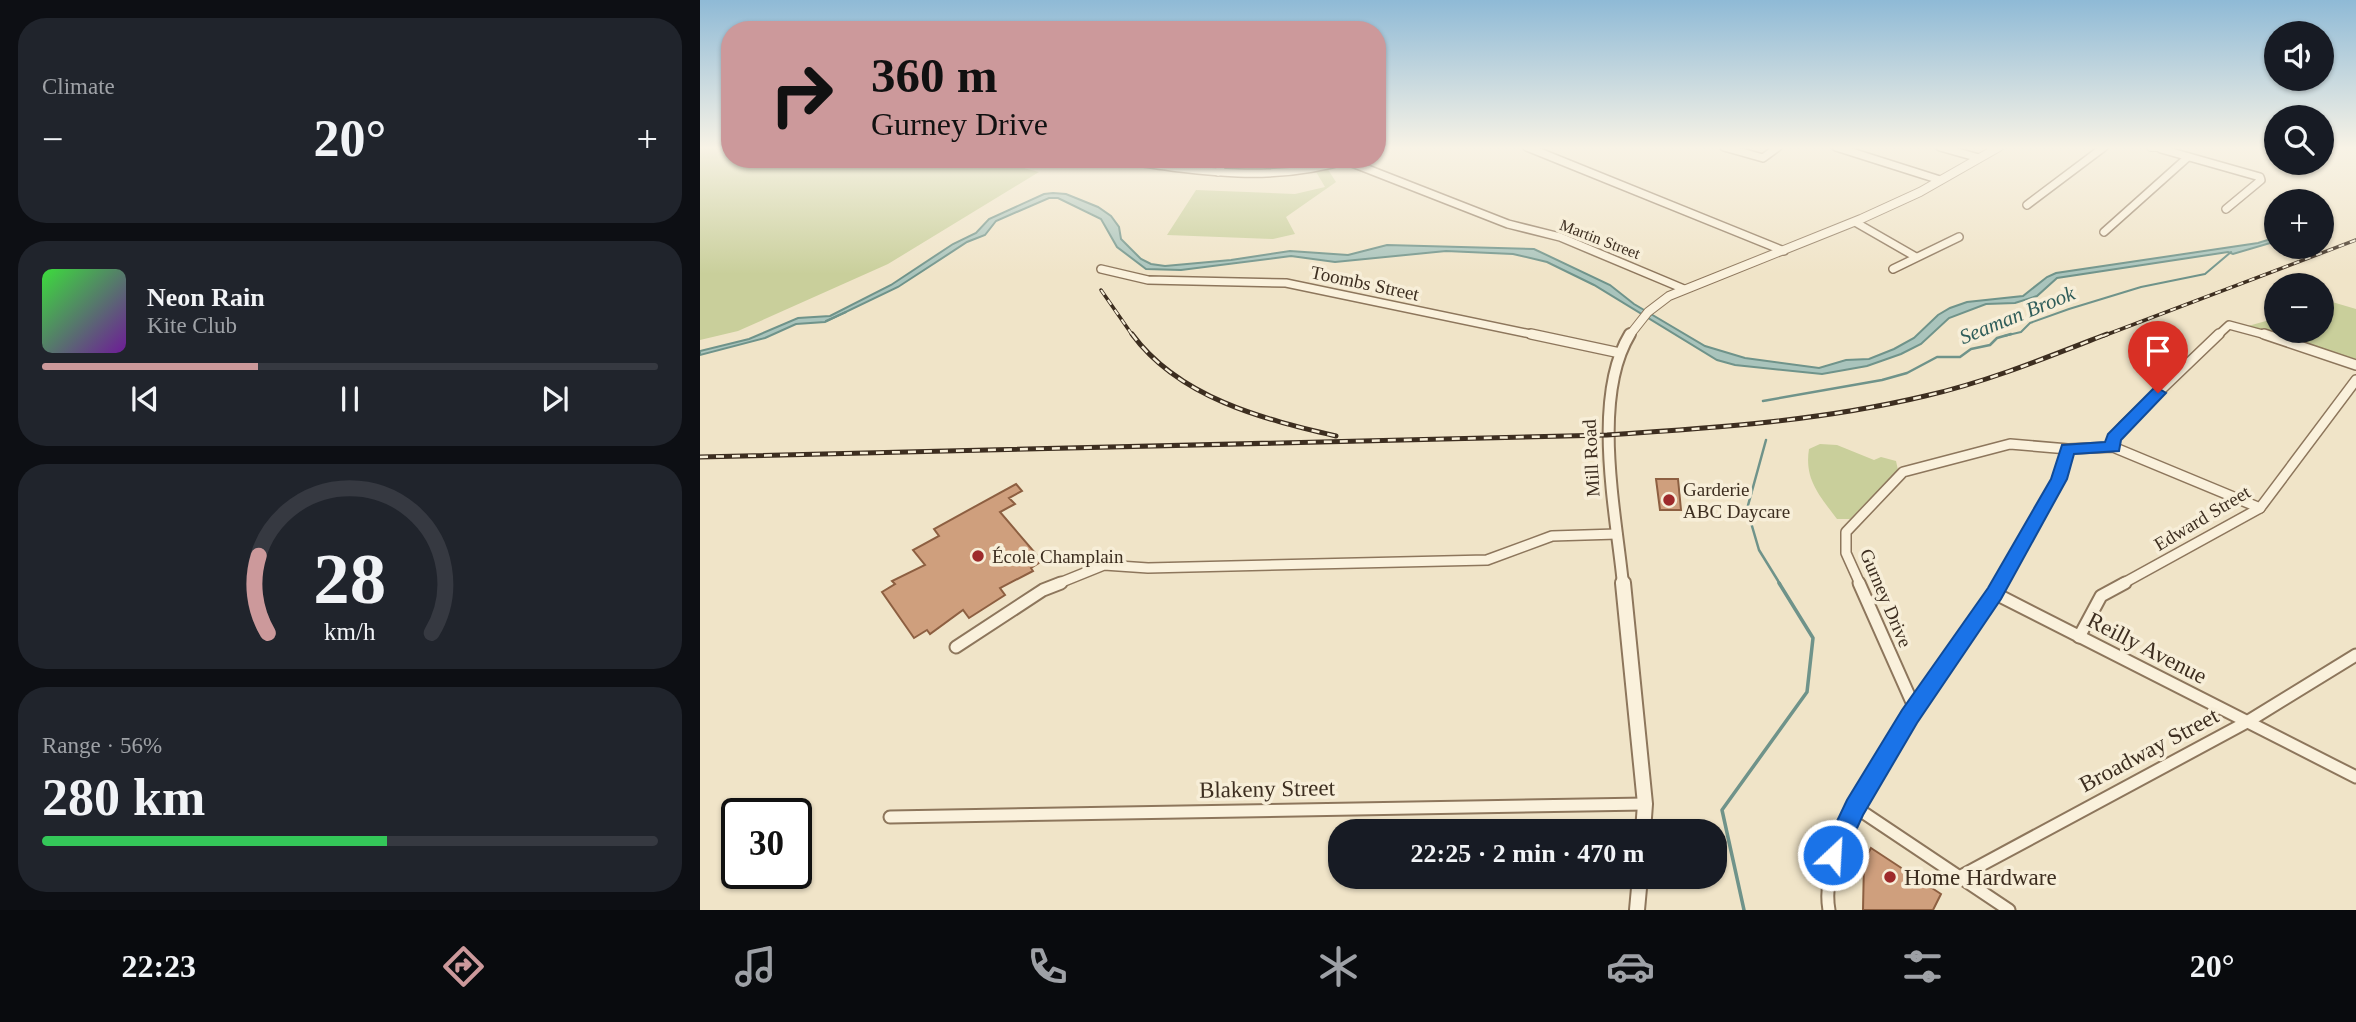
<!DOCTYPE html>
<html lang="en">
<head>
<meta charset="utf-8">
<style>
  body { margin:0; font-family:"Times New Roman",serif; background:#20242c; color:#f1f3f6; height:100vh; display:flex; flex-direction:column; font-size:26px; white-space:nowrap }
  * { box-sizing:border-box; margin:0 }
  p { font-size:23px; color:#9ea1a6 }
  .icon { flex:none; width:38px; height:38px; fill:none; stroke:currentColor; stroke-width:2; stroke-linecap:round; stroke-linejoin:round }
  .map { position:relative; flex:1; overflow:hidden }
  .details { display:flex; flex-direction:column; gap:18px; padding:18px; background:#0d0f14; width:700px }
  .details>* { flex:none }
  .hud { position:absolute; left:21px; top:21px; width:665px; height:147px; border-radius:28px; box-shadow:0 2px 5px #0004; background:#cc999b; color:#111; overflow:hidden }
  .controls { position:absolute; left:1564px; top:21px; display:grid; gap:14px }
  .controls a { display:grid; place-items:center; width:70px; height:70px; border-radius:50%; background:#171b24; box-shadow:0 2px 5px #0004; font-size:35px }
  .speed { position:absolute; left:21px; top:798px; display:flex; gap:14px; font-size:35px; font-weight:700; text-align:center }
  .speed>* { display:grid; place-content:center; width:91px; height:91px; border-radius:50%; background:#171b24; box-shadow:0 2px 5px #0004; line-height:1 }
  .speed .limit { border:4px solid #111; border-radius:10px; background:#fff; color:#111 }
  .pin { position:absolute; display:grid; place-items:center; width:60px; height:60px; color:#fff; margin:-72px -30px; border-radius:50% 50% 50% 0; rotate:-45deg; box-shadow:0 0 7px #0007 }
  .pin .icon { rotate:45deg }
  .me { position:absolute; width:77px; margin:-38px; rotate:25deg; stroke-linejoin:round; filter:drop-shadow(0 0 5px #0008) }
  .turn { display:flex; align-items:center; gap:24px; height:147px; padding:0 35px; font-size:32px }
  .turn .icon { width:91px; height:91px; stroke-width:2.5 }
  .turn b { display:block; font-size:49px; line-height:60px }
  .big { font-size:52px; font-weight:600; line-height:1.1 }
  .details .card { flex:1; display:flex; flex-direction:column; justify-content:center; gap:10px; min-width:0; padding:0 24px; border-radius:28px; background:#20242c }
  .details .dial { align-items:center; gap:0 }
  .dial svg { height:182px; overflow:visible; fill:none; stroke:#363941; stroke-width:7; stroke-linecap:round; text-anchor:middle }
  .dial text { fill:#f1f3f6; stroke:none }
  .song { display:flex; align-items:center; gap:21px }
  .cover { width:84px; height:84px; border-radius:10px; background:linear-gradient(135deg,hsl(120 70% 55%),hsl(280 70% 35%)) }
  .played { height:7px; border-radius:4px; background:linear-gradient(90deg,#cc999b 35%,#363941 35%) }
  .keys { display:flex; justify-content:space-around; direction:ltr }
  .heat { display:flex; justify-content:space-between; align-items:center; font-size:38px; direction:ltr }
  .charge { height:10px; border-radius:5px; background:linear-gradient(90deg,#34c759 56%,#363941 0) }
  .trip { position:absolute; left:628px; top:819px; width:399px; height:70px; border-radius:28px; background:#171b24; box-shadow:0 2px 5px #0004; font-weight:600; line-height:70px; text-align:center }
  .dock { display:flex; height:112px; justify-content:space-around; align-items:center; background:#090b0e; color:#9ea1a6 }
  .dock .icon { width:49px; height:49px }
  .dock .selected { color:#cc999b }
  .dock b { font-size:32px; color:#f1f3f6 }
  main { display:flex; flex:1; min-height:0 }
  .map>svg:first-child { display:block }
  .green { fill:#c9cf9b }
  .water { fill:#a9c4bc; stroke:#6f938a; stroke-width:2 }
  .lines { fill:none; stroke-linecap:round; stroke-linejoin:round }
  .stream-far2 { stroke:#6f938a; stroke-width:2 }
  .stream-far1 { stroke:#6f938a; stroke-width:2.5 }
  .stream { stroke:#6f938a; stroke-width:3.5 }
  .building { fill:#cf9f7d; stroke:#8d5f41; stroke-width:2 }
  .minor-far2-casing { stroke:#8d765c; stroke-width:10 }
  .minor-far1-casing { stroke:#8d765c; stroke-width:12 }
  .minor-casing { stroke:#8d765c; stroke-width:15 }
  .tertiary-far2-casing { stroke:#8d765c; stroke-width:10 }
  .tertiary-far1-casing { stroke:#8d765c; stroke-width:14 }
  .tertiary-casing { stroke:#8d765c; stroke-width:18 }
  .minor-far2 { stroke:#faf1dc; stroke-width:7 }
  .minor-far1 { stroke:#faf1dc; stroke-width:9 }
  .minor { stroke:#faf1dc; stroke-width:11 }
  .tertiary-far2 { stroke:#faf1dc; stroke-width:8 }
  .tertiary-far1 { stroke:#faf1dc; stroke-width:10 }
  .tertiary { stroke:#faf1dc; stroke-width:14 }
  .rail-far1-casing { stroke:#3d2e20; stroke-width:3.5 }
  .rail-casing { stroke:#3d2e20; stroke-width:5 }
  .rail-far1 { stroke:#f7eed8; stroke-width:2; stroke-dasharray:6; stroke-linecap:butt }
  .rail { stroke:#f7eed8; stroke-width:2.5; stroke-dasharray:8; stroke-linecap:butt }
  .route { fill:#1a73e8; stroke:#114b97; stroke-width:2 }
  .poi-dot { fill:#9e2a2b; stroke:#f7eed8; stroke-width:2.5 }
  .labels { text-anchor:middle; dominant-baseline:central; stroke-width:7; stroke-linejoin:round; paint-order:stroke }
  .far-street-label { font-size:16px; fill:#3d2e20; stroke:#f7eed8 }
  .street-label { font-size:19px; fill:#3d2e20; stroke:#f7eed8 }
  .poi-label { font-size:19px; fill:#3d2e20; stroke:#f7eed8; text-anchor:start }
  .water-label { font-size:21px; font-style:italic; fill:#2f5d5a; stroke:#f7eed8 }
  .near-street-label { font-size:23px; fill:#3d2e20; stroke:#f7eed8 }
  .near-poi-label { font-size:23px; fill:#3d2e20; stroke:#f7eed8; text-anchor:start }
</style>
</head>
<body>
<main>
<section class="details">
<div class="card"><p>Climate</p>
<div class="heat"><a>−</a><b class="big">20°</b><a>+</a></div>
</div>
<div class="card">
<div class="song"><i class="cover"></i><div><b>Neon Rain</b><p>Kite Club</p></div></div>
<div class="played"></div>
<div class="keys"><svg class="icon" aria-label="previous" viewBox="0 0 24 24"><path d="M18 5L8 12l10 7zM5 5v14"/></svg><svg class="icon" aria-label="pause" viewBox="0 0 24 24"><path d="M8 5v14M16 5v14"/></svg><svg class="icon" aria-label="next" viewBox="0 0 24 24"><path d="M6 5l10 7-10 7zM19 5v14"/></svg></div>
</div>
<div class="card dial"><svg viewBox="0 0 100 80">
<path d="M14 69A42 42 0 1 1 86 69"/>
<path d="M14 69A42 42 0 0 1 10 35" stroke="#cc999b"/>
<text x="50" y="56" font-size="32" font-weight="700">28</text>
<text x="50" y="72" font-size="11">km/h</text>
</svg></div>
<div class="card"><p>Range · 56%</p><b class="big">280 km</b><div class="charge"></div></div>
</section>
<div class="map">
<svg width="1656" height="910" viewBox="0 0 1656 910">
  <rect width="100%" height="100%" fill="#f0e4c8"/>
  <g class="green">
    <path d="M0 147H30V159H289L339 172 188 264 38 331 0 340Z"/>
    <path d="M627 168 636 182 586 217 595 234 573 239 467 235 496 190 595 194 625 187 615 170Z"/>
    <path d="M1622 299 1656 309V362L1548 326 1577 318V331H1622Z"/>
    <path d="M1120 444 1137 445 1174 460 1181 457 1196 461 1198 470 1150 519H1137C1120 496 1104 480 1109 449Z"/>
  </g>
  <path class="water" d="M353 193 366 194 398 207 411 216 419 227 421 239 441 259 451 264 465 266 531 260 590 251 648 255 687 245 834 249 910 285 934 304 1005 346 1045 358 1119 368 1146 360 1169 359 1194 349 1214 338 1238 315 1250 308 1267 302 1323 296 1347 277 1356 273 1558 243 1577 237V241L1533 254 1528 252 1357 278 1337 296 1315 303 1286 304 1249 318 1221 344 1201 354 1167 366 1122 374 1035 365 1017 360 894 285 847 262 813 254 746 251 635 262 591 256 481 270 446 269 417 247 401 219 358 198H349L296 221 285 235 267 242 198 287 125 322 96 324 65 338 0 355V351L49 339 98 318 130 316 191 285 253 244 276 233 289 219 344 194Z"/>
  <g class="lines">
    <g class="stream-far2">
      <path d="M126 321 146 312"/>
      <path d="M1304 336 1321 332 1330 323 1369 309 1441 287 1505 274 1531 252"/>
    </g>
    <g class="stream-far1">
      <path d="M1063 401 1182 380 1207 373 1237 357H1260L1271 349 1290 345 1297 338 1311 334"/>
      <path d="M1066 440 1047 509 1059 550 1080 584"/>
    </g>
    <path class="stream" d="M1044 910 1022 810 1107 692 1113 638 1079 583"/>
  </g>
  <g class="building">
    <path d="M956 479H978L981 510H960Z"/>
    <path d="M316 484 322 491 309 498 315 504 300 512 342 561 331 568 333 571 300 588 305 595 269 618 263 610 230 634 227 630 214 638 182 592 195 584 192 581 225 565 213 550 239 536 234 529Z"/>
    <path d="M1171 848 1241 894 1233 910H1163L1164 861Z"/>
  </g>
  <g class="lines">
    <g class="minor-far2-casing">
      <g id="minor-far2">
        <path d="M827 147 1084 251"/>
        <path d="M1024 147 1063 158 1078 147"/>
        <path d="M1136 147 1240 180"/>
        <path d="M1240 147 1279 158"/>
        <path d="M1461 149 1560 177 1561 180 1526 209"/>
        <path d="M417 159C496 171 572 184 650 159"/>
        <path d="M647 161 808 224 860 237 984 289"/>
        <path d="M518 172 526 159"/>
        <path d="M1327 205 1404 147"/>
        <path d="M1155 222 1216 257"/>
        <path d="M1404 232 1488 157"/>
        <path d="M401 269 448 280 586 283 840 336"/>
        <path d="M1193 269 1259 237"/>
        <path d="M1517 336 1529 325 1570 336"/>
      </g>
    </g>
    <g class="minor-far1-casing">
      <g id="minor-far1">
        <path d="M831 334 920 353"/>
        <path d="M1564 334 1656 365"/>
        <path d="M1413 447V438L1423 426 1519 334"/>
        <path d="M357 584 404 565 448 568 787 560 852 536 917 534"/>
        <path d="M1160 584 1146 553V532L1203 472 1310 444 1368 449 1413 447 1560 508"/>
        <path d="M1299 584 1359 479 1368 449"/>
        <path d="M1422 584 1560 508 1656 380"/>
      </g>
    </g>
    <g class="minor-casing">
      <g id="minor">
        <path d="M1159 583 1215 709"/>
        <path d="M1294 593 1656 777"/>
        <path d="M1379 637 1401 596 1425 583"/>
        <path d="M256 647 343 590 361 583"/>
        <path d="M1155 807 1309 910"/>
        <path d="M190 817 945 804"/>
        <path d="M1259 877 1547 722 1656 655"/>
        <path d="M1129 910C1113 824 1256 659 1300 583"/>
      </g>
    </g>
    <g class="tertiary-far2-casing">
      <g id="tertiary-far2">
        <path d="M1451 147H1466"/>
        <path d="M929 336 948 312 969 296 1161 219 1220 192 1299 147"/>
      </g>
    </g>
    <g class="tertiary-far1-casing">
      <path id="tertiary-far1" d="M923 584C916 513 891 398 930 334"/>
    </g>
    <g class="tertiary-casing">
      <g id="tertiary">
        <path d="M923 583 945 804 943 831"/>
        <path d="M937 910 940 877"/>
      </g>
    </g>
    <use href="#minor-far2" class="minor-far2"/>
    <use href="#minor-far1" class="minor-far1"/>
    <use href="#minor" class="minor"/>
    <use href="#tertiary-far2" class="tertiary-far2"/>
    <use href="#tertiary-far1" class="tertiary-far1"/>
    <use href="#tertiary" class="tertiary"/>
    <g class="rail-far1-casing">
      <g id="rail-far1">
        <path d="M401 290 433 336"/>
        <path d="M1403 336 1656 240"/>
      </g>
    </g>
    <g class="rail-casing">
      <g id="rail">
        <path d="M432 334C479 398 563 419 636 436"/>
        <path d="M0 457 907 435C1014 428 1120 421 1225 396 1287 382 1348 357 1407 334"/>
      </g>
    </g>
    <use href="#rail-far1" class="rail-far1"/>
    <use href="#rail" class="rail"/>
  </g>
  <linearGradient id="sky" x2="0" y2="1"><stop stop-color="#8fbad6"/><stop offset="0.54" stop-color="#f8f3e6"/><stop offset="1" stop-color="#f8f3e6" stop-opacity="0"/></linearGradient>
  <rect width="1656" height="274" fill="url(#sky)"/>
  <path class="route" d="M1458 388 1466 393 1421 440 1419 451 1374 454 1367 479 1301 599 1217 723 1163 815 1141 863 1133 866 1125 863 1121 855 1147 800 1202 710 1288 588 1351 479 1362 445 1405 442 1408 434 1453 389Z"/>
  <g class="poi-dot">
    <circle cx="969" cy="500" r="7"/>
    <circle cx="278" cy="556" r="7"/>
    <circle cx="1190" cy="877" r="7"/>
  </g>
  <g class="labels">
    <g class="far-street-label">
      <text transform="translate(900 239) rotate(21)">Martin Street</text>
    </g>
    <g class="street-label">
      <text transform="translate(665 283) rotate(12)">Toombs Street</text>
      <text transform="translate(891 458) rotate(-93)">Mill Road</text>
      <text transform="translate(1502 518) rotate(-31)">Edward Street</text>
      <text transform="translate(1186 598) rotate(67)">Gurney Drive</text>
    </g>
    <g class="poi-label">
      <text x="983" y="489">Garderie<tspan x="983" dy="22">ABC Daycare</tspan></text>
      <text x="292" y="556">École Champlain</text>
    </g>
    <g class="water-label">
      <text transform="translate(1317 315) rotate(-22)">Seaman Brook</text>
    </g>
    <g class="near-street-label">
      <text transform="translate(1447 648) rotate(27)">Reilly Avenue</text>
      <text transform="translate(1449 750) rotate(-28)">Broadway Street</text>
      <text transform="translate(567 789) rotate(-1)">Blakeny Street</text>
    </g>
    <g class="near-poi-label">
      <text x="1204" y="877">Home Hardware</text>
    </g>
  </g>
</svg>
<div class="controls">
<a><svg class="icon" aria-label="sound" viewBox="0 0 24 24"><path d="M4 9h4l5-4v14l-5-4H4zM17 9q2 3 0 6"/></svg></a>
<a><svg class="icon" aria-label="search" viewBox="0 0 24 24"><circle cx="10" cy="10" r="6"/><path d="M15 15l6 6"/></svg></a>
<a>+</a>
<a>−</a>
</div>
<div class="speed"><div class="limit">30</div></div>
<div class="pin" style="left:1458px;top:393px;background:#d93025"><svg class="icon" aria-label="arrive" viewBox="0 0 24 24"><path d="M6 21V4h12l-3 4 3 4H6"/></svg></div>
<svg class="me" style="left:1133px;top:855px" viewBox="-20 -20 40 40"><circle r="17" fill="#1a73e8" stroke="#fff" stroke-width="3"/><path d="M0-11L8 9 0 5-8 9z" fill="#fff"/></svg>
<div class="trip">22:25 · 2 min · 470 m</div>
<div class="hud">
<div class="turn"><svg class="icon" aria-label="right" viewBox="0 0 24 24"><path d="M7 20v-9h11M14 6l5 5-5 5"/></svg><div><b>360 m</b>Gurney Drive</div></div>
</div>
</div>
</main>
<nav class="dock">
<b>22:23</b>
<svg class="icon selected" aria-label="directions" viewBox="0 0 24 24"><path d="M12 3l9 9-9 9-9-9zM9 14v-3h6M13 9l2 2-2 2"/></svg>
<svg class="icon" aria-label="music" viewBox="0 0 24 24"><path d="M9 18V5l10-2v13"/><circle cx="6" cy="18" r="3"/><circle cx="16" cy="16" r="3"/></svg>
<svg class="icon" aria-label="phone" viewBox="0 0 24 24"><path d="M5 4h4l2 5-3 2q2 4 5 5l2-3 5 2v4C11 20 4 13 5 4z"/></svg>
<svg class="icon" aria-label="climate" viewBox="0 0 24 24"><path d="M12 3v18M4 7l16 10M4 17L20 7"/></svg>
<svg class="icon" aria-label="car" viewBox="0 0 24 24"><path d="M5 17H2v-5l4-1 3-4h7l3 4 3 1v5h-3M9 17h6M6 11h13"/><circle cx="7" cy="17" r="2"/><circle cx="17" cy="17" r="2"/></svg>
<svg class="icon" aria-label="filters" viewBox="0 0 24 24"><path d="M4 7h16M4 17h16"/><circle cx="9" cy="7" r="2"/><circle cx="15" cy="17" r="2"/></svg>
<b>20°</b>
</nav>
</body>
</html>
